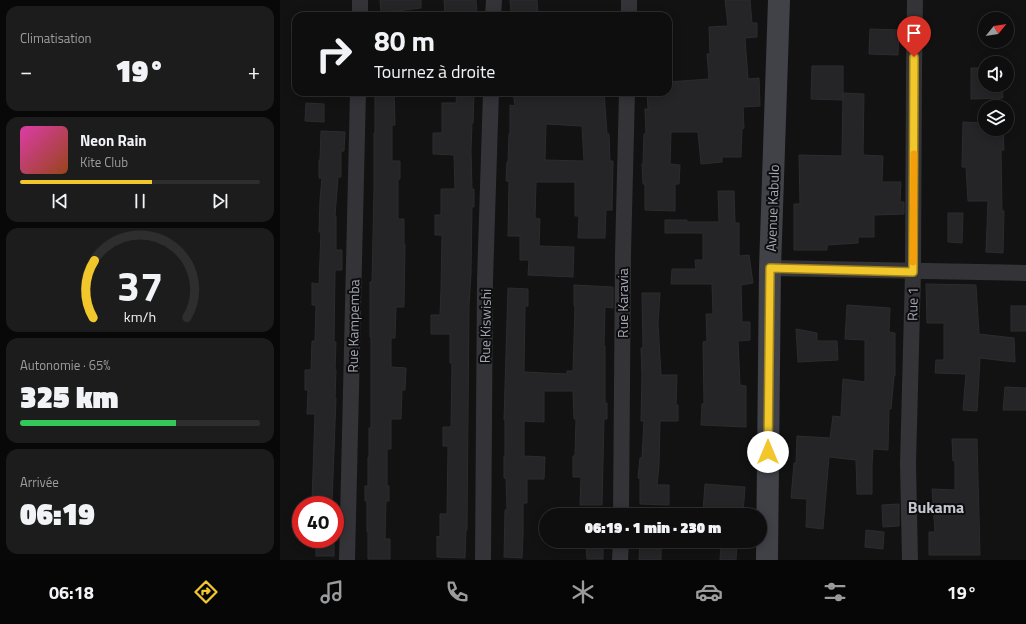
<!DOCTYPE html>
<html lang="fr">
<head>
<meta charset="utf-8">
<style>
  body { margin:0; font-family:"Titillium Web",sans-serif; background:#1c1c1c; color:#f1f3f6; height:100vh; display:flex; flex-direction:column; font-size:15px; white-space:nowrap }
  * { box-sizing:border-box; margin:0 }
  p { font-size:13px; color:#9b9c9e }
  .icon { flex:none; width:22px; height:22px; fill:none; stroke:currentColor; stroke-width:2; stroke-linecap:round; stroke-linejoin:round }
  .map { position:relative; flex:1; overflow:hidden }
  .panel { display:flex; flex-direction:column; gap:6px; padding:6px; background:#080808; width:280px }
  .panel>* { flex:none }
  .banner { position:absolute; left:12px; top:12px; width:380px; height:84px; border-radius:12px; box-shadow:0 2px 10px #0003,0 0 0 1px #2e2e2e; background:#0e0e0e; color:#f1f3f6; overflow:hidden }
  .needle { width:26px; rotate:60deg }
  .buttons { position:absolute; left:698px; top:12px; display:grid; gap:8px }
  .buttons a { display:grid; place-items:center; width:36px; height:36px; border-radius:50%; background:#0e0e0e; box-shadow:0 2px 10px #0003,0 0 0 1px #2e2e2e; font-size:20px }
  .speed { position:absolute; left:12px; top:496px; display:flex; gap:8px; font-size:20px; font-weight:700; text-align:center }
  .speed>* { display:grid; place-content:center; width:52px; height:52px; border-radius:50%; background:#0e0e0e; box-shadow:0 2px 10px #0003,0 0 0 1px #2e2e2e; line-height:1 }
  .speed .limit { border:6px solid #d22; background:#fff; color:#111 }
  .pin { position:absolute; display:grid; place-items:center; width:34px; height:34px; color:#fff; margin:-41px -17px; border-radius:50% 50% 50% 0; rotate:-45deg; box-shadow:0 0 4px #0007 }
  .pin .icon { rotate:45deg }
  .me { position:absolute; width:44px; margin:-22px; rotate:0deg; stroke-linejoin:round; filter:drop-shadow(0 0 3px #0008) }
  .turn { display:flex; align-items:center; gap:14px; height:84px; padding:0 16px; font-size:18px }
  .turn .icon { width:52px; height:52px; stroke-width:2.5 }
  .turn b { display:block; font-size:28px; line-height:34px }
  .big { font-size:30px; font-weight:800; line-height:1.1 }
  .panel .tile { flex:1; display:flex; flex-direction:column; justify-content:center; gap:6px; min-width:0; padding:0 14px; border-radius:12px; background:#1c1c1c }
  .panel .dial { align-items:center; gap:0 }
  .dial svg { height:104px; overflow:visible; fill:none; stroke:#2e2e2e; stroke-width:7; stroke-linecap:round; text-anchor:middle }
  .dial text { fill:#f1f3f6; stroke:none }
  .song { display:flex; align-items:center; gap:12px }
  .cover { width:48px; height:48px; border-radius:6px; background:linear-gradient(135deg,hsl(320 70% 55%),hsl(20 70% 35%)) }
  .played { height:4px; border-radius:2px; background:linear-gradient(90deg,#f1c72c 55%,#2e2e2e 55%) }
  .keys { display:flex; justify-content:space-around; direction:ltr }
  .heat { display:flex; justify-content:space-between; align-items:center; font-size:22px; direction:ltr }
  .charge { height:6px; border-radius:3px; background:linear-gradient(90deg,#34c759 65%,#2e2e2e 0) }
  .trip { position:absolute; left:259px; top:508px; width:228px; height:40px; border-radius:20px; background:#0e0e0e; box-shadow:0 2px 10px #0003,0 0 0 1px #2e2e2e; font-weight:800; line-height:40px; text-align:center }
  .tabs { display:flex; height:64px; justify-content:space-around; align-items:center; background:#060606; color:#9b9c9e }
  .tabs .icon { width:28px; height:28px }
  .tabs .selected { color:#f1c72c }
  .tabs b { font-size:18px; color:#f1f3f6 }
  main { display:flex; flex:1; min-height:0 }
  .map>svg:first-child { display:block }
  .building { fill:#252527; stroke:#2c2c2f; fill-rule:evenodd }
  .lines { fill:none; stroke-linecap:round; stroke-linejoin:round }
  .street { stroke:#333338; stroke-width:16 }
  .secondary { stroke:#414248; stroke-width:22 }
  .route-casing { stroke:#9d811d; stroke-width:10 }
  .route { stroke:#f1c72c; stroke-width:7 }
  .slow { stroke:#f59e0b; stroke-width:7 }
  .labels { text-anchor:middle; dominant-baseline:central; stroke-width:4; stroke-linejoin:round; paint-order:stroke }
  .street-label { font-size:14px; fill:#a3a6b4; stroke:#0d0d0e }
  .quarter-label { font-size:16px; font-weight:bold; fill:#c4c6d0; stroke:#0d0d0e }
</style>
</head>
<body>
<main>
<section class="panel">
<div class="tile"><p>Climatisation</p>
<div class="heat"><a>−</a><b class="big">19°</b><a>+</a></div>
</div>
<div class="tile">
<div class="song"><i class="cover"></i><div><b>Neon Rain</b><p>Kite Club</p></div></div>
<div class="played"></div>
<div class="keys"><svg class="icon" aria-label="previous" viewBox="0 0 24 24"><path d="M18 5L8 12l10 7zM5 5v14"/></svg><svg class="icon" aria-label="pause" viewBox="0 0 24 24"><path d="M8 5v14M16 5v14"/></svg><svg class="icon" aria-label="next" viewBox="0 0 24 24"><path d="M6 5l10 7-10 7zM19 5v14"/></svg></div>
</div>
<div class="tile dial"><svg viewBox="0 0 100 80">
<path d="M14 69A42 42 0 1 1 86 69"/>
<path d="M14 69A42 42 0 0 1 15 25" stroke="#f1c72c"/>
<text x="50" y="56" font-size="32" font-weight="700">37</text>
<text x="50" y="72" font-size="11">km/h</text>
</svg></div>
<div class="tile"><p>Autonomie · 65%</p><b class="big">325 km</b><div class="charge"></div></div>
<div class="tile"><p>Arrivée</p><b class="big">06:19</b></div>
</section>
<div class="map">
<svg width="746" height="560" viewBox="0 0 746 560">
  <rect width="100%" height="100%" fill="#121213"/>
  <g class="building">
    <path d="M100 0H141V8L101 13Z"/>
    <path d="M164 0H196L197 13 165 16Z"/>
    <path d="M230 0H257L258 14 231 15Z"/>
    <path d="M445 0H470L472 23H477V37L465 38 468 79 479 78 480 106 463 107 464 128 462 129 461 157H442V162L421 164 418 132H391L390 164 400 165 399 184H395V211L365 210V184H363L362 164H363L364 134H366L365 109H368L367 92H388V82L429 79 427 54H430L429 27 448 26Z"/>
    <path d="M590 29 619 30 618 55 589 54Z"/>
    <path d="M532 66H563V100L531 99Z"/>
    <path d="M691 68H705V85H722L723 98 691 99Z"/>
    <path d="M95 92H114L115 125H112V161H120V179H118V219H124V245H125L124 307H116L115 338H111V367L126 368 125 390H122L121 419H111V449H107V486H109V501H106L105 539H110V559H88V532H87V501H85V486H88V457H89V428H91V337H90V282H92L94 188V133H95Z"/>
    <path d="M177 92H194L193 123H192L191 150 192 189H194V207H192L191 273 189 306 187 530H186L185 558 157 557V536L160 537V514H167L168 446H163V427H171L172 363H170V334H151V315H160L161 289 162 235H155V215H161V189H175L174 155 153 154V133H162V103H176Z"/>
    <path d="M233 92H324L327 134H329L330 161H333L332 210H326L325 238H298L299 216H295V182H256L255 218 260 219 259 246 294 247 293 277 248 275 249 260H240V236H228L229 181H226L227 162H228L229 134H230V105L235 106ZM266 124 302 126 304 161 265 160Z"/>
    <path d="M563 93 584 94 583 155 603 156 602 182H621L620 202H624V214L594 215V237H578V243L547 245V250H514V204H520L519 155 562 156Z"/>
    <path d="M26 103 44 104V122L25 121Z"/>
    <path d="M683 122 703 123 702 129H723L724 150H721L722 211H724L723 253 706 252 708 201H688L686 167H682Z"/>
    <path d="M41 131 65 132 64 151H61V177H58L55 216H56V250H62V270H55L54 342H56L55 370H56L55 398H56L52 502 32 501 35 414H27L28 390H25V370H31L32 341H35L36 305H32V283L39 284 41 232H39L40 200 42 178H39V160H40Z"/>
    <path d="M438 191H454L455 223H459V256L469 255 473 283 461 285 462 322H470V340L458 341 460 385 466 386V427L421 425 422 404H424L423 342 427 341 426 314H433L432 284H391L392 269H416L415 260H423V233H385V220H407V222H439Z"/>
    <path d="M668 213H683L682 243 668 242Z"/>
    <path d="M646 284 696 285 699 334 734 338 735 362 700 358 697 411 683 410 686 374 655 373 656 360H664V323H647Z"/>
    <path d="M294 285 333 287V308L325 307 324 346H325V403H327V419H324L322 505H300L301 477H293V456H295L296 419H294L293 391H264V422L244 421V456L265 457 264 479H247V503H243V534L242 558 224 557 225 510H227L226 478H224V456H225V420H224L228 288 248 289V306H245L244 372 287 374V371H293L295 306H294Z"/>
    <path d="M362 293H380L378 323 381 375H397L396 405H398V421H380L379 465 377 485H389V505L360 504V478H358L360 458H362L364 421H361L362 375 361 348H363Z"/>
    <path d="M567 305 610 308 609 332 615 333V376H614L611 409H609L608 450 593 449 592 466V494H577L576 460 549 457 543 529 526 527 527 499 511 498 514 463H516L517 436 550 438 553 416 561 417 563 379 585 382V340L565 339Z"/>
    <rect x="731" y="306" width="15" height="25"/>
    <path d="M516 329 537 333V341H557L558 360 518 362Z"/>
    <path d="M725 387 746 388V410H723Z"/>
    <path d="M672 439H697L700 555H649V532H655L652 489 675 490V461H673Z"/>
    <path d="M425 484 465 487 463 514 423 511Z"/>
    <path d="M619 504V526L603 527 602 505Z"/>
    <path d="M586 530 604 532 603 549 585 547Z"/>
    <rect x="36" y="539" width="18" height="17"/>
    <path d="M306 543H323V559H307Z"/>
    <path d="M360 543 381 544V560H359Z"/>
    <path d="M441 544H457L456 560H440Z"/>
  </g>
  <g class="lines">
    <g class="street">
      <path d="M80 16V0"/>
      <path d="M213 16 214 0"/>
      <path d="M349 16V0"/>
      <path d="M490 268 746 273"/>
      <path d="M341 515 343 254 347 92"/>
      <path d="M67 560 78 92"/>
      <path d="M203 560 205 280 211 92"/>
      <path d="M340 560 341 541"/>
      <path d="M630 560 628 464 633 272 634 72 635 0"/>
    </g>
    <path class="secondary" d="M487 560 490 268 499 0"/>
  </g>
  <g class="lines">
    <g class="route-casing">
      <path id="route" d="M488 452 490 268 633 272 634 57"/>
    </g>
    <use href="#route" class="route"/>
    <path class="slow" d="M633 262 634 154"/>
  </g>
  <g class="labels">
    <g class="street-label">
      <text transform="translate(492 208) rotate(-88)">Avenue Kabulo</text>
      <text transform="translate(342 303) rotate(-90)">Rue Karavia</text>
      <text transform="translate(632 304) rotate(-89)">Rue 1</text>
      <text transform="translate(73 326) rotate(-89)">Rue Kampemba</text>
      <text transform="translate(205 326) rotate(-89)">Rue Kiswishi</text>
    </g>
    <g class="quarter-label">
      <text x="656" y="507">Bukama</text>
    </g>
  </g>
</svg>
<div class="buttons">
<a><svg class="needle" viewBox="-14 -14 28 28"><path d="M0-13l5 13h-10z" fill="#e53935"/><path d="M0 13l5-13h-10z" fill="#9b9c9e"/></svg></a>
<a><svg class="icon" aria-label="sound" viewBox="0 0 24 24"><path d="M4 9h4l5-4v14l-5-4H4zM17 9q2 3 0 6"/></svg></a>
<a><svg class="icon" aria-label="layers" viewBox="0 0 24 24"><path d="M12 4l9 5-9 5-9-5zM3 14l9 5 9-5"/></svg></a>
</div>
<div class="speed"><div class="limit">40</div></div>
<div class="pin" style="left:634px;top:57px;background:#d93025"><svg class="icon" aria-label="arrive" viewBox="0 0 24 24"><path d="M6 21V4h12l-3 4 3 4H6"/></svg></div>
<svg class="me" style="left:488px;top:452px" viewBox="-20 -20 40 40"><circle r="19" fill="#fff"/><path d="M0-13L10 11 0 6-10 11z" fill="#f1c72c"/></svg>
<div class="trip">06:19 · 1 min · 230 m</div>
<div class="banner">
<div class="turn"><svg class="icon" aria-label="right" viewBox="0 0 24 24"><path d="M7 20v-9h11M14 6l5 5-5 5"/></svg><div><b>80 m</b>Tournez à droite</div></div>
</div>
</div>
</main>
<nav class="tabs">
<b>06:18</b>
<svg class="icon selected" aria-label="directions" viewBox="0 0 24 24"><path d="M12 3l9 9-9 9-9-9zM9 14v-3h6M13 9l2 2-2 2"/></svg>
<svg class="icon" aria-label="music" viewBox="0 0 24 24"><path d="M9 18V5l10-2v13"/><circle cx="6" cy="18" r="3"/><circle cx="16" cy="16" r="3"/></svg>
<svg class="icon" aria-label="phone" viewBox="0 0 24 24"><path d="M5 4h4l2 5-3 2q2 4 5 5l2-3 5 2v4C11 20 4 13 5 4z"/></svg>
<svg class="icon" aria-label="climate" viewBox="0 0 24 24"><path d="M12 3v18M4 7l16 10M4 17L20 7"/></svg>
<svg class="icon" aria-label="car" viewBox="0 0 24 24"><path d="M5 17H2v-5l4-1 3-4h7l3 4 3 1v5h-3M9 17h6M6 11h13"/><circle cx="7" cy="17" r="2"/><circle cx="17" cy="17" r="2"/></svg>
<svg class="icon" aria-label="filters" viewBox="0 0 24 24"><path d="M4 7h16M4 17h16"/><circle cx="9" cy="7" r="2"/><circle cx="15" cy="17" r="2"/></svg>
<b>19°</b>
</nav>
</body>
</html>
